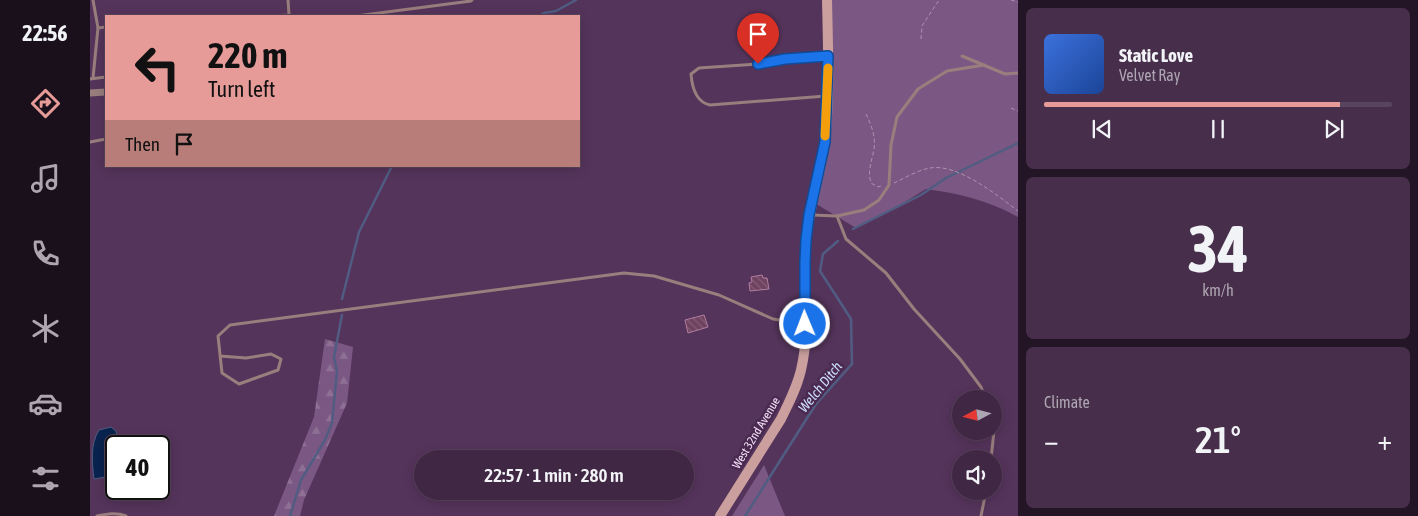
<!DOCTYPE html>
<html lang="en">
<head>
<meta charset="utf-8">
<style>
  body { margin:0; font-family:"Asap Condensed",sans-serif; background:#472f4b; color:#f1f3f6; height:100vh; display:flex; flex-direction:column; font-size:19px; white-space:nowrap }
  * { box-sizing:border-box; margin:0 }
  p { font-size:16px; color:#aea5b2 }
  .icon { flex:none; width:28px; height:28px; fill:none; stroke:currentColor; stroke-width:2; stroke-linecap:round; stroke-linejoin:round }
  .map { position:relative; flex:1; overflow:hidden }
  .panel { display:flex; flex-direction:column; gap:8px; padding:8px; background:#231525; width:400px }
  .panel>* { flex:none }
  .top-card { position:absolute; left:15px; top:15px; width:475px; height:152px; border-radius:0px; box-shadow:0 2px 12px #0003,0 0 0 1px #59445d; background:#e69b98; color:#111; overflow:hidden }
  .needle { width:32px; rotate:263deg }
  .controls { position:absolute; left:862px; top:390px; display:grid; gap:10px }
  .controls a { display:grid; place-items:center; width:50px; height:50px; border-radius:50%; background:#402744; box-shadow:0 2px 12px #0003,0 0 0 1px #59445d; font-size:25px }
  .speed { position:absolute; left:15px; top:435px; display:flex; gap:10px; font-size:25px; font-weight:700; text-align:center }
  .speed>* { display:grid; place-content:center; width:65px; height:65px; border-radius:50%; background:#402744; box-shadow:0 2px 12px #0003,0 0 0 1px #59445d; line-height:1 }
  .speed .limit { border:2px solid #111; border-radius:8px; background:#fff; color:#111 }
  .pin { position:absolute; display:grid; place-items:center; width:42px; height:42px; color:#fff; margin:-51px -21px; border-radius:50% 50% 50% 0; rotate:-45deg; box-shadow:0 0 5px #0007 }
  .pin .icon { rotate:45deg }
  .me { position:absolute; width:55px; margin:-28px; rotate:359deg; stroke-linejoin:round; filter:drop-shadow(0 0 4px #0008) }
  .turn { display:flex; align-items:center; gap:18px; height:105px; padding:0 20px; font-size:22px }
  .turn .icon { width:65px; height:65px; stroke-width:2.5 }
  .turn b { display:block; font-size:35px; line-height:42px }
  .then { display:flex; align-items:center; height:48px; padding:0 20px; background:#0003; gap:10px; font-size:19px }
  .big { font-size:38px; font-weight:600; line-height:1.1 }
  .panel .widget { flex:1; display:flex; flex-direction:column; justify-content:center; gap:8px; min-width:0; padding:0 18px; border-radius:8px; background:#472f4b }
  .panel .dial { align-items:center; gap:0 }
  .dial b { font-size:65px; line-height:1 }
  .song { display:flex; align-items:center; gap:15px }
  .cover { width:60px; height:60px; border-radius:8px; background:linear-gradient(135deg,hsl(220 70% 55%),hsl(220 70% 35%)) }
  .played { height:5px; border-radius:2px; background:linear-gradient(90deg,#e69b98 85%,#59445d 85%) }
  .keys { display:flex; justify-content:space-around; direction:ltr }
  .heat { display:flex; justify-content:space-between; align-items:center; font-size:28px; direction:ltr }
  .trip { position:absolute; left:324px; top:450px; width:280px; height:50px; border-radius:25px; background:#402744; box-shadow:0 2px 12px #0003,0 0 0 1px #59445d; font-weight:600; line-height:50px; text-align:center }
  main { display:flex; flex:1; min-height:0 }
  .tab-bar { display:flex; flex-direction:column; width:90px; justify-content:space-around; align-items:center; background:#1a101b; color:#aea5b2 }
  .tab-bar .icon { width:35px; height:35px }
  .tab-bar .selected { color:#e69b98 }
  .tab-bar b { font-size:22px; color:#f1f3f6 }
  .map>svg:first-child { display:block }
  .grass { fill:#7b5883 }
  .forest { fill:url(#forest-firs) }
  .water { fill:#09234f; stroke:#505c82 }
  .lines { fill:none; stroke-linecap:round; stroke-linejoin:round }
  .stream { stroke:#505c82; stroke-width:2.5 }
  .building { fill:url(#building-back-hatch); stroke:#b07e9e }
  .path { stroke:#ac92b1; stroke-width:1; stroke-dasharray:4 2.5; stroke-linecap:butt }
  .lane { stroke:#9a7e7d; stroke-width:3 }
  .street { stroke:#9a7e7d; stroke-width:7 }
  .secondary { stroke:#ca9f9e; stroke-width:10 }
  .route-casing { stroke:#114b97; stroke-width:12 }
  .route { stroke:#1a73e8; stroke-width:9 }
  .slow { stroke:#f59e0b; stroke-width:9 }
  .labels { text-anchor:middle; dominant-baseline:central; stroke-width:5; stroke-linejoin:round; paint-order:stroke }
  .street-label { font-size:12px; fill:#f5e1f9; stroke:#4a2a50 }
  .water-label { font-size:14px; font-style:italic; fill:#cee0ff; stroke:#4a2a50 }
</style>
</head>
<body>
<main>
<nav class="tab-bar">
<b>22:56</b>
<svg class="icon selected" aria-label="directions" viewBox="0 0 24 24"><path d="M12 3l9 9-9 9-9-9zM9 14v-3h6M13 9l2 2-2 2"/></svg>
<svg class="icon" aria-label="music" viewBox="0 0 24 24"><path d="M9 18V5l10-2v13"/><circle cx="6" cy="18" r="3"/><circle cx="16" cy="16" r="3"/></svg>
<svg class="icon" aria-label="phone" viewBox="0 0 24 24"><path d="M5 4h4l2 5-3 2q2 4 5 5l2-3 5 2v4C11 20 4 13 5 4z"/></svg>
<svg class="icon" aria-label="climate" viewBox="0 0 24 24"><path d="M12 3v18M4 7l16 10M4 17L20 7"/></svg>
<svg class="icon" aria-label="car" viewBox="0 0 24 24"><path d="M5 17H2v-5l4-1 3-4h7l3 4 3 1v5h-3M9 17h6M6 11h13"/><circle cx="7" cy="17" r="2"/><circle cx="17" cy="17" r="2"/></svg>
<svg class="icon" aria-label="filters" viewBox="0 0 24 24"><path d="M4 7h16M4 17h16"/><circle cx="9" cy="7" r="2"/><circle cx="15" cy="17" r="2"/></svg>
</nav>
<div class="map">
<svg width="928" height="516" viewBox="0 0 928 516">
  <defs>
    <pattern id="forest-firs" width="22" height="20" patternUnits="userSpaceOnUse" patternTransform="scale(1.25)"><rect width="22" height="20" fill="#7b5883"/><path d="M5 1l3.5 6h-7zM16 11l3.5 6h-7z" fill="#8e7095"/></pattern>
    <pattern id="building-back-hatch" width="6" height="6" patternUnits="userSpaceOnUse" patternTransform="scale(1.25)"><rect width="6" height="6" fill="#6f4260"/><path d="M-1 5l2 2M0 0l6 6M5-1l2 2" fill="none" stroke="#845d78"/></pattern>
  </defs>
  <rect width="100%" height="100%" fill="#55345b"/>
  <g class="grass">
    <path d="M739 0H928V217C897 200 871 194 836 189L800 211 766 228 723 202 729 163Z"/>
    <path d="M674 465 695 516H642Z"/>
  </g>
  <path class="forest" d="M235 339 263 347 257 403 214 500 210 516H184L224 417Z"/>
  <path class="water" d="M21 427 26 431 29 446H26V475L4 479C2 462 0 445 9 430Z"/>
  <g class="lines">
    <g class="stream">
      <path d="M449 16 454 13 466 11 486 0"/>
      <path d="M763 229 831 195 856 178 928 143"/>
      <path d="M252 299 269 232 302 166"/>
      <path d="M200 516 211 480 235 440 242 423 247 371 244 357 252 315"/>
      <path d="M655 516 726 404 762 364 761 319 730 271 733 254 748 241"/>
    </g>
  </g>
  <g class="building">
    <path d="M672 275 673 278H677L679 289 660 291 659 283 662 282 661 277Z"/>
    <path d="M614 315 618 327 598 333 595 320Z"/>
  </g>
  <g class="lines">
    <g class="path">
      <path d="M921 0 928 2"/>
      <path d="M831 39 832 26 849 0"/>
      <path d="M921 108 928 111"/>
      <path d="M776 114C781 124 786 137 784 149 782 161 777 171 781 183L788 187 791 186"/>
      <path d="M804 183C815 178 828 170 840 168 867 163 907 195 928 211"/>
    </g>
    <g class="lane">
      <path d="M3 0 8 28 3 78"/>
      <path d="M180 16 199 15 198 0"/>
      <path d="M198 16H213"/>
      <path d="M266 16 381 1 382 0"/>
      <path d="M8 28 16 27"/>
      <path d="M735 56 695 59 668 64 609 68 601 74C602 87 606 102 620 105L736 96"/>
      <path d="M872 56 915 74 928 73"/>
      <path d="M0 79 16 77"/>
      <path d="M0 142 16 139"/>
      <path d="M722 215 747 216 774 210 789 200 799 185 801 145 807 117 828 89 857 71 894 65"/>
      <path d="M747 216 756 239 796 273 824 309 870 359 891 387 896 399"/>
      <path d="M130 356 156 358 181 354 191 359 188 370 149 384 132 373 128 336 140 325 534 273 564 276 629 295 683 319 714 324"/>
      <path d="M901 459 904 431"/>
      <path d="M7 516C17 514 26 512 36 516"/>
      <path d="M891 516 896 491"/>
    </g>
    <path class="street" d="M0 93 16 92"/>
    <path class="secondary" d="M630 516 691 419C699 403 707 387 711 370 721 328 713 283 716 241 719 207 731 174 735 140 740 94 738 47 737 0"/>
  </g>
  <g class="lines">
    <g class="route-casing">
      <path id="route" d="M668 64 695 59 738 56 735 142 719 215 716 240 715 262V324"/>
    </g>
    <use href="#route" class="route"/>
    <path class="slow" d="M735 136 738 68"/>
  </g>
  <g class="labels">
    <g class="street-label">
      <text transform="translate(666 433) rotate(-59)">West 32nd Avenue</text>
    </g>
    <g class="water-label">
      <text transform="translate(730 387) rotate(-51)">Welch Ditch</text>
    </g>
  </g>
</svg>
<div class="controls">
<a><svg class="needle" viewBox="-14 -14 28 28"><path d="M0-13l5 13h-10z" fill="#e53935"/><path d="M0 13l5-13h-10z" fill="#aea5b2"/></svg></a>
<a><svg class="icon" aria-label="sound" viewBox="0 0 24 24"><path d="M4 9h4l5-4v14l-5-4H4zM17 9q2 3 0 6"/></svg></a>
</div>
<div class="speed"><div class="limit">40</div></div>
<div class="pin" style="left:668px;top:64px;background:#d93025"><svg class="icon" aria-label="arrive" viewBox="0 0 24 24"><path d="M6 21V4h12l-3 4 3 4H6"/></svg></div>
<svg class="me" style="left:715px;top:324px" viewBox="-20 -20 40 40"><circle r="17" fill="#1a73e8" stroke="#fff" stroke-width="3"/><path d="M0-11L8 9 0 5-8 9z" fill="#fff"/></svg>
<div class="trip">22:57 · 1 min · 280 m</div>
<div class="top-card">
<div class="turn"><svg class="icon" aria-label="left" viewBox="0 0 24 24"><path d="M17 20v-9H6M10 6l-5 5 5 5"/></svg><div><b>220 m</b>Turn left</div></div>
<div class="then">Then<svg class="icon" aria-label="arrive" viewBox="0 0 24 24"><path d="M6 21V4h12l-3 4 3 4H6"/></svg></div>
</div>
</div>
<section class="panel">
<div class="widget">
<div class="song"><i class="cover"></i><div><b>Static Love</b><p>Velvet Ray</p></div></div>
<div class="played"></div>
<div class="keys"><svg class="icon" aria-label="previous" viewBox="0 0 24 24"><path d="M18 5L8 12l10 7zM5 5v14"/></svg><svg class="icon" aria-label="pause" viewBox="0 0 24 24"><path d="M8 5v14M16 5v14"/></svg><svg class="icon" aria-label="next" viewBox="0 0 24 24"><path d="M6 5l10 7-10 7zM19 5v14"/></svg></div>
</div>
<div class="widget dial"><b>34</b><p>km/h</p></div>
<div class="widget"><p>Climate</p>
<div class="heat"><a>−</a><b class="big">21°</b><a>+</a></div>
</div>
</section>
</main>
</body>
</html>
